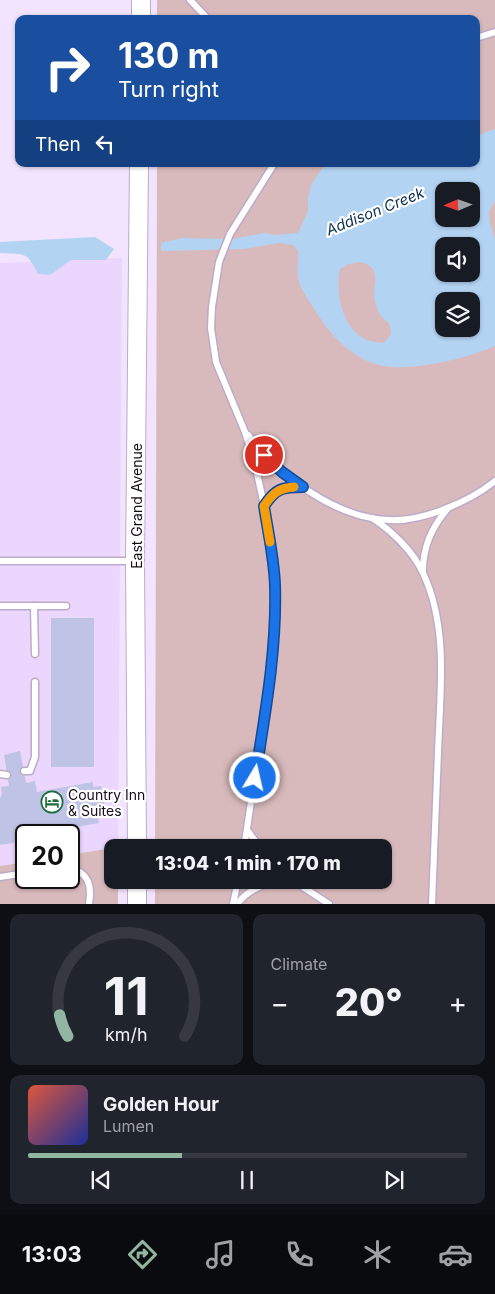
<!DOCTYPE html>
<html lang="en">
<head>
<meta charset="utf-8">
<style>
  body { margin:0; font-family:Inter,sans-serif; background:#20242c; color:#f1f3f6; height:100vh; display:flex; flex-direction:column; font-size:19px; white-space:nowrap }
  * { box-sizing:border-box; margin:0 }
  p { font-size:16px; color:#9ea1a6 }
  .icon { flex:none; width:28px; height:28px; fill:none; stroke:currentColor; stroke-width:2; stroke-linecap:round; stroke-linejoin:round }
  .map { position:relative; height:904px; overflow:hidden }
  .sheet { display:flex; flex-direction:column; gap:10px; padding:10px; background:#0d0f14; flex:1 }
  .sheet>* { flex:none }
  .top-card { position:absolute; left:15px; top:15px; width:465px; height:152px; border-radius:10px; box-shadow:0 1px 4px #0004; background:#1a4fa0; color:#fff; overflow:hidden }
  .needle { width:32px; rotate:268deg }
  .buttons { position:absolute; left:435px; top:182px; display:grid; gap:10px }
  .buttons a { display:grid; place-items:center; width:45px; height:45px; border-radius:10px; background:#171b24; box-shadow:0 1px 4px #0004; font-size:25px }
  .speed { position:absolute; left:15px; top:824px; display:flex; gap:10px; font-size:25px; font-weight:700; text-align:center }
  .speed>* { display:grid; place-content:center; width:65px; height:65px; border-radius:50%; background:#171b24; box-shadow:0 1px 4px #0004; line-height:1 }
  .speed .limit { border:2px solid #111; border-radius:8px; background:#fff; color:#111 }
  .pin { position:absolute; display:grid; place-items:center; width:42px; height:42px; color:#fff; margin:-21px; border:2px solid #fff; border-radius:50%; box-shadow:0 1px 5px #0007 }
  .me { position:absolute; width:55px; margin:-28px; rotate:9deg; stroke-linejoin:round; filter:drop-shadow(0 0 4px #0008) }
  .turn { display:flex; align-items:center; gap:18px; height:105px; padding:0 20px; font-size:22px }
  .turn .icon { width:65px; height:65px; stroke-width:2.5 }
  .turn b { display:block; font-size:35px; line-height:42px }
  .then { display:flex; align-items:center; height:48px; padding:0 20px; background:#0003; gap:10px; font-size:19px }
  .big { font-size:38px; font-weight:800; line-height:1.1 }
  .sheet .widget { flex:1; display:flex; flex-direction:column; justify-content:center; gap:8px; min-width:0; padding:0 18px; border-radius:10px; background:#20242c }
  .sheet .dial { align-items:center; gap:0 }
  .dial svg { height:130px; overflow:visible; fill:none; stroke:#363941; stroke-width:7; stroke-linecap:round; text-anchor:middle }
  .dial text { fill:#f1f3f6; stroke:none }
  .song { display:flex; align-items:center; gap:15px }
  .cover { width:60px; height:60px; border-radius:8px; background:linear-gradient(135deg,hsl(10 70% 55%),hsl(230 70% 35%)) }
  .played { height:5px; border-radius:2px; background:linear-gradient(90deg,#91b6a2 35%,#363941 35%) }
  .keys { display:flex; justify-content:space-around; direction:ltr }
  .heat { display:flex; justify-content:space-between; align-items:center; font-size:28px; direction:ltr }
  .sheet .tiles { flex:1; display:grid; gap:10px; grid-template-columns:1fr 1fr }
  .widget:last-child { grid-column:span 2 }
  .trip { position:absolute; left:104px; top:839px; width:288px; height:50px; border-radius:10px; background:#171b24; box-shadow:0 1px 4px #0004; font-weight:800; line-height:50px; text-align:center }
  .tabs { display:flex; height:80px; justify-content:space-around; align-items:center; background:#090b0e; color:#9ea1a6 }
  .tabs .icon { width:35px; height:35px }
  .tabs .selected { color:#91b6a2 }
  .tabs b { font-size:22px; color:#f1f3f6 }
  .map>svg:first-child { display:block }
  .built { fill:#ebd6fd }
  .green { fill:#d9babc; fill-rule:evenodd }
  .water { fill:#b3d3f2; fill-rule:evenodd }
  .building { fill:#bfc4e6 }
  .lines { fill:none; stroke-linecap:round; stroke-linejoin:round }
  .service-casing { stroke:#bcabc9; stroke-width:9 }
  .secondary-casing { stroke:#bcabc9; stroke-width:20 }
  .service { stroke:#fff; stroke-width:6 }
  .secondary { stroke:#fff; stroke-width:18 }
  .route-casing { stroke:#114b97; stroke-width:12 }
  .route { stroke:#1a73e8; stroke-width:9 }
  .slow { stroke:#f59e0b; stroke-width:9 }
  .labels { text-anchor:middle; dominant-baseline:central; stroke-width:4.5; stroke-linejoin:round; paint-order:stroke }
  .street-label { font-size:14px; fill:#130d18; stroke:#fff }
  .poi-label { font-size:14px; fill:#130d18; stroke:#fff; text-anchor:start }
  .water-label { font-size:15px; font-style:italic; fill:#0c314f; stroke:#fff }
</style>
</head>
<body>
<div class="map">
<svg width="495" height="904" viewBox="0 0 495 904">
  <rect width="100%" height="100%" fill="#f2e4fe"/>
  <path class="built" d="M122 258 118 847 69 855V835H26V862L0 866V263Z"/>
  <g class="green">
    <path d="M157 0H495V904H155V880H382V848L155 847 157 164H476V19H157ZM444 191H471V219H444ZM444 246H471V274H444ZM444 301H471V329H444Z"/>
    <path d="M112 848V880H118V904H0V866L26 862V878H69V855Z"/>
  </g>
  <g class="water">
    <path d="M495 129V201L489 211 490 223 495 239V346C468 358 408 373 379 365 353 358 332 337 318 315 312 304 303 294 299 282 296 271 299 262 298 251L293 245 279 243 244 249 161 251V243L181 238 232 239 264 233 276 235 298 233 308 211V198L311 185 325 164H476V136ZM444 191H471V219H444ZM444 246H471V274H444ZM361 262C386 269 369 288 376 304 377 308 378 312 380 315 383 319 389 321 390 327 393 334 388 339 383 343 378 342 372 342 367 340 342 329 335 293 340 269L349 264ZM444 301H471V329H444Z"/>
    <path d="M95 237 114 249 106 260H71L50 275 38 274C26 250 25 255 0 253V242Z"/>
  </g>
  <g class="building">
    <rect x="51" y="618" width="43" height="149"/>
    <path d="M20 751 26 783 35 781 37 792 93 782V787L101 786 105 806H96L99 823 47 832V835H26V841L0 845V798L2 794 1 787 9 786 4 755Z"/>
  </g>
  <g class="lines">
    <g class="service-casing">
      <g id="service">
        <path d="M190 0 208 19"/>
        <path d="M476 38 495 32"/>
        <path d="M248 435C281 476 334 518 389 520 422 522 469 502 495 481"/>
        <path d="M264 505C276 489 282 487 302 487"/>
        <path d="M372 518C392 531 413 551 423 573 449 628 440 693 438 752 436 803 434 853 432 904"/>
        <path d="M0 561H134"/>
        <path d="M423 571C423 546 432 527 448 508"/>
        <path d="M0 606H34L35 654"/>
        <path d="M34 606H66"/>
        <path d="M24 771H30L35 757V682"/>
        <path d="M0 774 7 775"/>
        <path d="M248 831 260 848"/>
        <path d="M244 848 271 670 275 583 264 505 255 464 245 432 216 362 211 328 212 307 219 262 230 234 274 164"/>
        <path d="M69 868C89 872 92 886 89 904"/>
        <path d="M0 877 26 873"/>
        <path d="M292 880 329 904"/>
        <path d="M233 904 238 880"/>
        <path d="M237 904C250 887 269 882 289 880"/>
      </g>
    </g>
    <g class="secondary-casing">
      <g id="secondary">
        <path d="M141 19V0"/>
        <path d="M137 848 135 561 139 164"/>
        <path d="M137 880V904"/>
      </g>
    </g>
    <use href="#service" class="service"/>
    <use href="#secondary" class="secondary"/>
  </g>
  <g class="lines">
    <g class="route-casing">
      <path id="route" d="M255 778C265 714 277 650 275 585 274 558 268 532 264 506 276 488 282 487 303 487L282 472 264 455"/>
    </g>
    <use href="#route" class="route"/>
    <path class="slow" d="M270 542 264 506C273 493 279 488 294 487"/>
  </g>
  <defs>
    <g id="hotel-ring" transform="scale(1.125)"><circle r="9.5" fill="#fff" stroke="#1b6b3b" stroke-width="1.5"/><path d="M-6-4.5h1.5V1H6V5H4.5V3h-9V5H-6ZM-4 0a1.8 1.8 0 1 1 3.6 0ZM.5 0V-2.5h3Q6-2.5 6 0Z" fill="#1b6b3b"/></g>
  </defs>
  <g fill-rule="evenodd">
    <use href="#hotel-ring" x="52" y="802"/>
  </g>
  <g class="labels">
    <g class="street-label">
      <text transform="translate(136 506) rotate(-90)">East Grand Avenue</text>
    </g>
    <g class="poi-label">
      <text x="68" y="794">Country Inn<tspan x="68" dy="16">&amp; Suites</tspan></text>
    </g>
    <g class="water-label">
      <text transform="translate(375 211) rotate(-22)">Addison Creek</text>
    </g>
  </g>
</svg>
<div class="buttons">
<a><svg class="needle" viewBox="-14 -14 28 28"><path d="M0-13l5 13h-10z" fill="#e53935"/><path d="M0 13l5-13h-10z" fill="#9ea1a6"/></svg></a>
<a><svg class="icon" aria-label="sound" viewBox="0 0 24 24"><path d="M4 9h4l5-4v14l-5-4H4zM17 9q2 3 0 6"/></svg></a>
<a><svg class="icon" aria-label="layers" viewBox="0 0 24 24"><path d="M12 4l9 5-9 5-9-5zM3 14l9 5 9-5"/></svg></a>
</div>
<div class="speed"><div class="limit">20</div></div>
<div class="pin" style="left:264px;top:455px;background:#d93025"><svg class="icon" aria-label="arrive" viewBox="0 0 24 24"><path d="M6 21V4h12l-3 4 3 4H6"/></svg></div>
<svg class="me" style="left:255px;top:778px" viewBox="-20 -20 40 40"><circle r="17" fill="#1a73e8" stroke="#fff" stroke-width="3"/><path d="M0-11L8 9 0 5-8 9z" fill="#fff"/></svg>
<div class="trip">13:04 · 1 min · 170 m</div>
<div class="top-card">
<div class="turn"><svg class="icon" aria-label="right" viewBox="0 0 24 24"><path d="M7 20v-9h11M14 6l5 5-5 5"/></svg><div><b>130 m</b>Turn right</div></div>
<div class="then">Then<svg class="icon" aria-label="left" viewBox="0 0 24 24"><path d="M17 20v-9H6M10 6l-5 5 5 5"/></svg></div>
</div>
</div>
<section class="sheet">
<div class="tiles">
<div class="widget dial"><svg viewBox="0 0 100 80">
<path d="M14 69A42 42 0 1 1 86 69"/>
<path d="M14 69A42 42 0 0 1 9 56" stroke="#91b6a2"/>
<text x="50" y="56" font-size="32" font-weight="700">11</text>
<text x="50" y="72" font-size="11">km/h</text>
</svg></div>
<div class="widget"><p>Climate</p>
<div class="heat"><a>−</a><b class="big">20°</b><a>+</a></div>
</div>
<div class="widget">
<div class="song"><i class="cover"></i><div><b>Golden Hour</b><p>Lumen</p></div></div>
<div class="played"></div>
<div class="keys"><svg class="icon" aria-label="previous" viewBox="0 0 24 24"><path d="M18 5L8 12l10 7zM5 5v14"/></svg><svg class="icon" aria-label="pause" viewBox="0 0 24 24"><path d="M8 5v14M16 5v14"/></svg><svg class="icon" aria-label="next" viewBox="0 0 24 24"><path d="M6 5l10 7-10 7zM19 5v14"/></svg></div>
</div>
</div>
</section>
<nav class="tabs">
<b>13:03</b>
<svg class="icon selected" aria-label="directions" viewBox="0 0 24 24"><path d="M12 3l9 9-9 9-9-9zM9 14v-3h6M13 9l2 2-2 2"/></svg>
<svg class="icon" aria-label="music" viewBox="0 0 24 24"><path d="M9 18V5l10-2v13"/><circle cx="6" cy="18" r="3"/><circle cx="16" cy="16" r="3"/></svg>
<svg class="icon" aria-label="phone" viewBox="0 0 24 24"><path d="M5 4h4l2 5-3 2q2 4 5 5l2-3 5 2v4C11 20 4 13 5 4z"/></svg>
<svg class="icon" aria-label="climate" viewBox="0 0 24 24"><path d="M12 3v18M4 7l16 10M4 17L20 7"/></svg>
<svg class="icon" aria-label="car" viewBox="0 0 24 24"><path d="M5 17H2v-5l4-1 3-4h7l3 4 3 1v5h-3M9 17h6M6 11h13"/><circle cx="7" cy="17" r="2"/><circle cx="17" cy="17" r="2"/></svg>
</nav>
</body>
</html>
